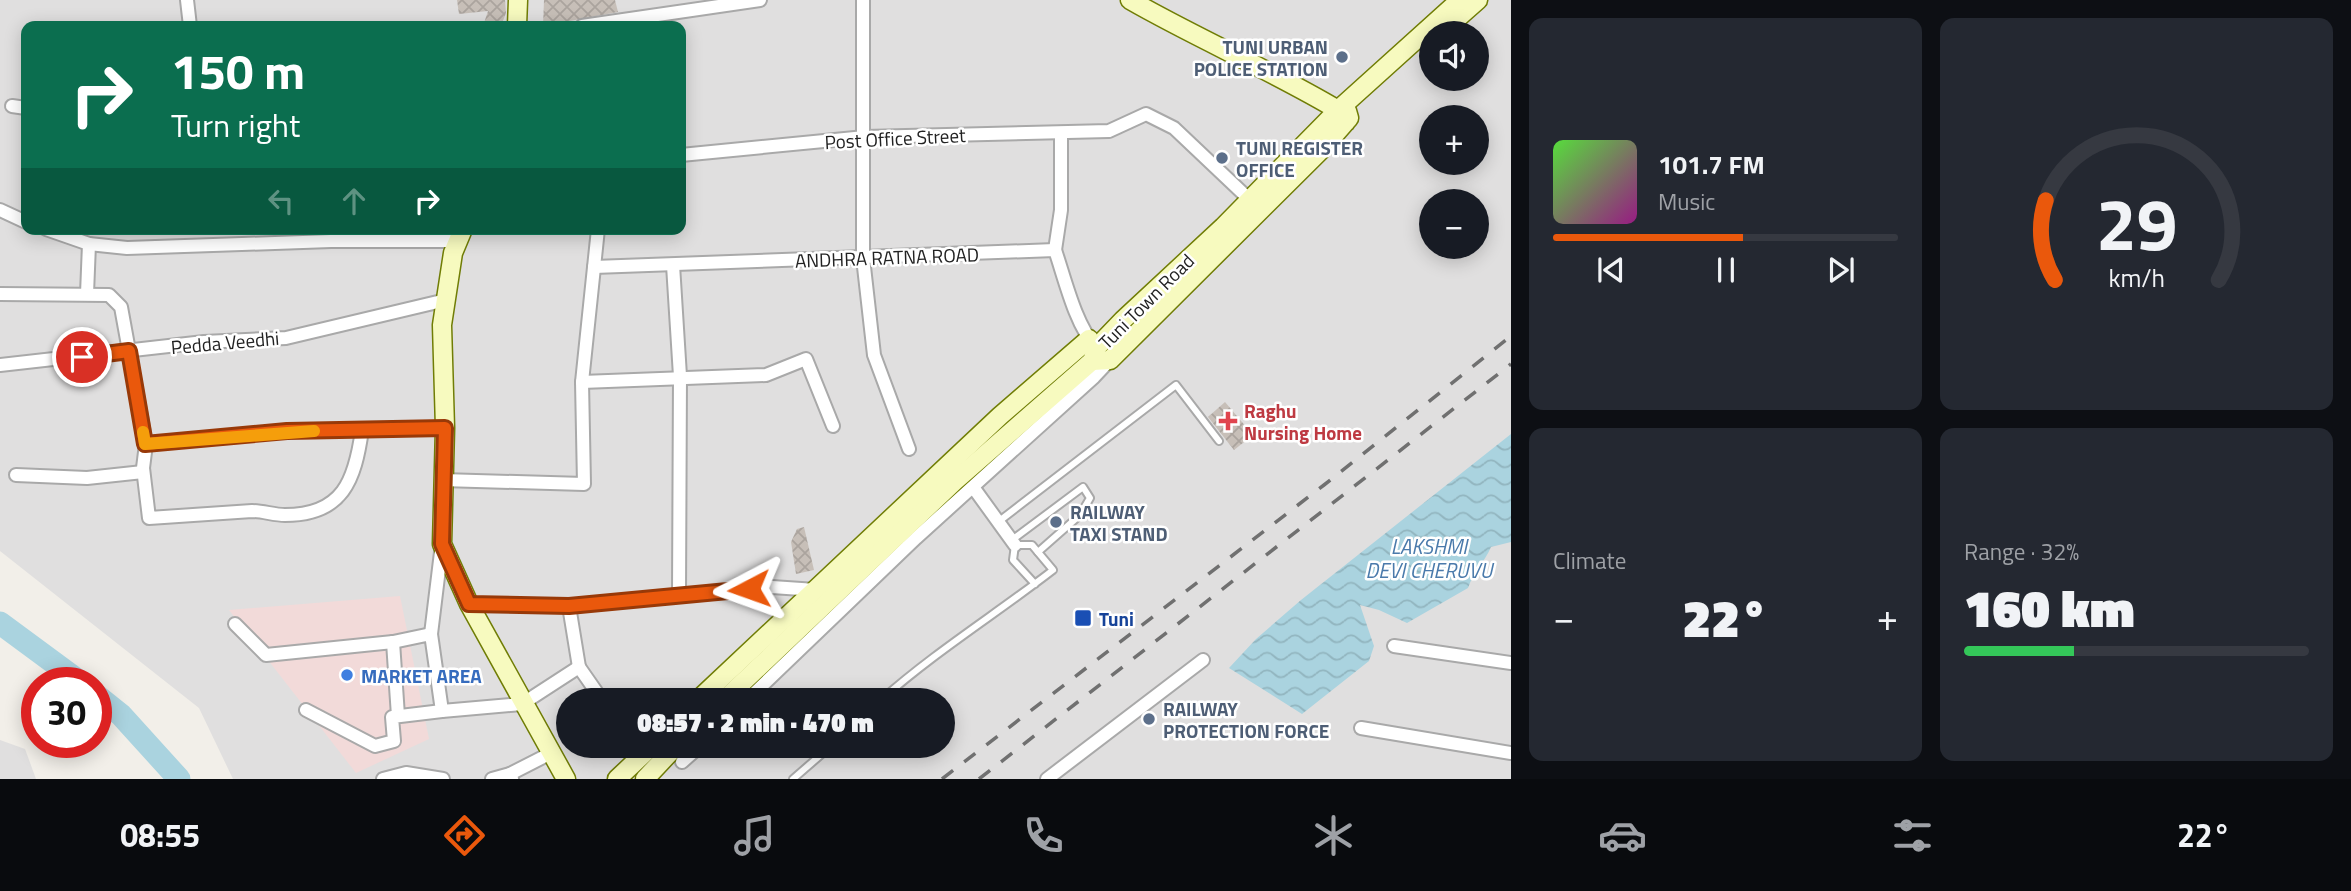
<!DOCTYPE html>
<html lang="en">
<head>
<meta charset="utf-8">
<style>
  body { margin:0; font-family:"Titillium Web",sans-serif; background:#242831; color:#f1f3f6; height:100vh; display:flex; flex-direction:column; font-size:26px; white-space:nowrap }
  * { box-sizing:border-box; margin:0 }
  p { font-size:23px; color:#9ea1a6 }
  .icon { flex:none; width:38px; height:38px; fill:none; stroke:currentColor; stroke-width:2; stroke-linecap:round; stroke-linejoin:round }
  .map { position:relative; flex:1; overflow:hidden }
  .drawer { display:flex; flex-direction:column; gap:18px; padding:18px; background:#0d0f14; width:840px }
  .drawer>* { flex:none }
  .top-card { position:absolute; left:21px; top:21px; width:665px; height:214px; border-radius:14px; box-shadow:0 4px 18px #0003; background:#0b6e4f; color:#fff; overflow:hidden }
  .controls { position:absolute; left:1419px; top:21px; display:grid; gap:14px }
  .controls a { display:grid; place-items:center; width:70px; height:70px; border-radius:50%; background:#171b24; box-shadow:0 4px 18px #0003; font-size:35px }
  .speed { position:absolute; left:21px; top:667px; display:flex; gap:14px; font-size:35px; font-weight:700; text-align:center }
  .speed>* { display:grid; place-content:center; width:91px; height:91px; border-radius:50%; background:#171b24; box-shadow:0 4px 18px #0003; line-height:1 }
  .speed .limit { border:10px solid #d22; background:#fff; color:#111 }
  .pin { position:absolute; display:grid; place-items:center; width:60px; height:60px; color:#fff; margin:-30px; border:4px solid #fff; border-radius:50%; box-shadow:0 2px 7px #0007 }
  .me { position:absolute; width:77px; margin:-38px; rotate:266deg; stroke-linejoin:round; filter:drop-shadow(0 0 5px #0008) }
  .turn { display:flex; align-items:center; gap:24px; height:147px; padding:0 35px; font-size:32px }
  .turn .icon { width:91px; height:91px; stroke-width:2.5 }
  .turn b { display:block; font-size:49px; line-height:60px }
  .lanes { display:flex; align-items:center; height:66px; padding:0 35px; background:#0003; justify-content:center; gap:35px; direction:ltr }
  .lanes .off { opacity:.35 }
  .big { font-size:52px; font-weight:800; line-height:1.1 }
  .drawer .tile { flex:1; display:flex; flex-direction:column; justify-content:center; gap:10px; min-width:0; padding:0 24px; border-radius:14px; background:#242831 }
  .drawer .dial { align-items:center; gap:0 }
  .dial svg { height:182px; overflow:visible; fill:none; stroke:#363941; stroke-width:7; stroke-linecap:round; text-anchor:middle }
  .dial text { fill:#f1f3f6; stroke:none }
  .song { display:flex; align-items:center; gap:21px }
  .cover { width:84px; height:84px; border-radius:10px; background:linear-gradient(135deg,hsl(110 70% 55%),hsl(310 70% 35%)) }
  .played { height:7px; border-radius:4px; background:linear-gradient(90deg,#ea580c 55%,#363941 55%) }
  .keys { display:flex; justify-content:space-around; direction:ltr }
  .heat { display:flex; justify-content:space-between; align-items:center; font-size:38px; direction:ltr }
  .charge { height:10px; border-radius:5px; background:linear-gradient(90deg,#34c759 32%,#363941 0) }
  .drawer .tiles { flex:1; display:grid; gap:18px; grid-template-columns:repeat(2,1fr) }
  .trip { position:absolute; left:556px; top:688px; width:399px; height:70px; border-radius:35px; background:#171b24; box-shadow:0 4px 18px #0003; font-weight:800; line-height:70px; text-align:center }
  .dock { display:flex; height:112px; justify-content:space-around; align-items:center; background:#090b0e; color:#9ea1a6 }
  .dock .icon { width:49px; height:49px }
  .dock .on { color:#ea580c }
  .dock b { font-size:32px; color:#f1f3f6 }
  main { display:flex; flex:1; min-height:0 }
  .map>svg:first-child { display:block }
  .residential { fill:#e0dfdf; fill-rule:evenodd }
  .commercial { fill:#f2dad9 }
  .water { fill:url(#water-waves) }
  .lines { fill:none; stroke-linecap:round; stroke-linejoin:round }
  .river { stroke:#aad3df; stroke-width:23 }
  .building { fill:url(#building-cross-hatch) }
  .lane-casing { stroke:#a9a9a9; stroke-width:10 }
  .street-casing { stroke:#a9a9a9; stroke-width:16 }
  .secondary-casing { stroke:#707d05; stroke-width:21 }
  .lane { stroke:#fff; stroke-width:6 }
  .street { stroke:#fff; stroke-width:12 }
  .secondary { stroke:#f7fabf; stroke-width:18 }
  .rail { stroke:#707070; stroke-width:3.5; stroke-dasharray:14 14; stroke-linecap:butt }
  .route-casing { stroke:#983908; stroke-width:18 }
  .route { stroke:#ea580c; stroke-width:12 }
  .slow { stroke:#f59e0b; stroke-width:12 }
  .service-dot { fill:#5c6f8a; stroke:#fff; stroke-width:2.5 }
  .health-dot { fill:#e0444e; stroke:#fff; stroke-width:2.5 }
  .transit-dot { fill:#1a4fb4; stroke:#fff; stroke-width:2.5 }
  .shop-dot { fill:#3f7fe0; stroke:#fff; stroke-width:2.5 }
  .labels { text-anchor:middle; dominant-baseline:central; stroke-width:5; stroke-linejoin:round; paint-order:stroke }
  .service-label { font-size:19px; font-weight:bold; fill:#4e5e75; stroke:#fff; text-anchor:start }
  .street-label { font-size:19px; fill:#222; stroke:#fff }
  .health-label { font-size:19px; font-weight:bold; fill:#be3a42; stroke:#fff; text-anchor:start }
  .transit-label { font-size:19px; font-weight:bold; fill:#164399; stroke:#fff; text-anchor:start }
  .shop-label { font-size:19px; font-weight:bold; fill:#366cbe; stroke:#fff; text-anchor:start }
  .water-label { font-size:21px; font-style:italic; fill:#4a7aab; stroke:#fff }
</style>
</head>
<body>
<main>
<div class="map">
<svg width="1511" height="779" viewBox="0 0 1511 779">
  <defs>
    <pattern id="water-waves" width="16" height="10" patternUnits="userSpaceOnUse" patternTransform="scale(1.75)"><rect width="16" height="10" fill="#aad3df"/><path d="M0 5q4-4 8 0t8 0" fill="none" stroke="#92b5bf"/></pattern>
    <pattern id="building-cross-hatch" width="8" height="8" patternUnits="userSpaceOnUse" patternTransform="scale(1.75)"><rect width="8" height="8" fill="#c7bfb8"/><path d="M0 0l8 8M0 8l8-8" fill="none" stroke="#aba49e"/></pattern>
  </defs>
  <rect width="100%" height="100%" fill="#f2efe9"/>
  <g class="residential">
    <path d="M0 0H1511V779H233L199 708 0 551ZM26 26H681V229H26ZM1432 33H1477V79H1432ZM1432 117H1477V163H1432ZM1432 201H1477V247H1432ZM569 700H943V746H569Z"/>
    <path d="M0 740 25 749 36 779H0Z"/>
  </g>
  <path class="commercial" d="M400 596 429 739 356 773 229 610Z"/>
  <path class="water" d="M1511 434V542L1491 547C1484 563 1474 571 1468 588L1407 623 1379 610 1360 605 1374 646 1369 661 1302 714 1229 668 1256 639 1301 600Z"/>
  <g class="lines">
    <g class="river">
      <path d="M0 623 80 682"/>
      <path d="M96 695 121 715 179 779"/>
    </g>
  </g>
  <g class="building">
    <path d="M457 0H505L506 13 501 26H483L488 11 459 14Z"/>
    <path d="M544 0H615L618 12 543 26Z"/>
    <path d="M1225 402 1253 435 1234 450 1208 417Z"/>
    <path d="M804 527 814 570 796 574 791 542 797 529Z"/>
  </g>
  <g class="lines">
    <g class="lane-casing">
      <g id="lane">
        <path d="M998 522 1176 385 1219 441"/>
        <path d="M1012 540 1083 487 1090 498 1080 515 1038 552"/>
        <path d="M881 700C935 652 996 614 1053 570L1032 545H1015L1013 560 1035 584"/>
        <path d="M793 779 831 746"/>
      </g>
    </g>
    <g class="street-casing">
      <g id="street">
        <path d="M187 0 190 26"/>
        <path d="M863 0V258L874 355 909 449"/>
        <path d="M582 26 760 0"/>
        <path d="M12 106 26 108"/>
        <path d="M681 155 865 137 1109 131 1146 114 1174 128 1250 200"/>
        <path d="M0 210 26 222"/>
        <path d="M46 229 89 244 127 248 331 241H458"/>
        <path d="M598 229 582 382 766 375 806 359 833 426"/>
        <path d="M1055 250 1061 210V133"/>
        <path d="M673 265 680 376 679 595"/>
        <path d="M594 267 1055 250C1064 276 1076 327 1095 345"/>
        <path d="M0 294 109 295 121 307 146 444 287 431 445 428"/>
        <path d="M87 294 89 244"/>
        <path d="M0 365 204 342 286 338 446 300"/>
        <path d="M146 444 143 468 149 518C183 516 218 513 252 511 263 511 274 515 285 515 343 515 355 480 362 430"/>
        <path d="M16 475 87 478 143 472"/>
        <path d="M442 480 584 484 582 382"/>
        <path d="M973 487 1015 545"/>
        <path d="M469 604 569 606 772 587 816 590"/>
        <path d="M569 606 579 667"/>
        <path d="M235 624 266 655 393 642 431 634 442 711 392 717 394 741 375 746 306 710"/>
        <path d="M431 634 442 544"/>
        <path d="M393 642 398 716"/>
        <path d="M1394 646 1511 663"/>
        <path d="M747 700 916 538 1094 377 1110 360 1107 358"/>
        <path d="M442 711 522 704 579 667 602 700"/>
        <path d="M1361 728 1511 753"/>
        <path d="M629 746 639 758"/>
        <path d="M682 762 700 746"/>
        <path d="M510 774 551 753"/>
        <path d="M383 779 406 773 443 779"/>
        <path d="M492 779 510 774 512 779"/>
        <path d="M1047 779 1203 660"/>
      </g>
    </g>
    <g class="secondary-casing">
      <g id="secondary">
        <path d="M1130 0C1198 39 1271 70 1338 110"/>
        <path d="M1452 23 1478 0"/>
        <path d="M517 26 518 0"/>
        <path d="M463 229 453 253 442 325 445 428 442 544 469 604 566 779"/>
        <path d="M1092 361 1110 360 1322 149 1349 118 1347 111 1338 110 1335 118 1337 122H1346"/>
        <path d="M698 700 1000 416 1089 339"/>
        <path d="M724 700 955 481 1092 361 1097 347 1123 320 1223 227 1338 110 1460 0"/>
        <path d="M617 779 652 746"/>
        <path d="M645 779 676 746"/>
      </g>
    </g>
    <use href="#lane" class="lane"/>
    <use href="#street" class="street"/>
    <use href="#secondary" class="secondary"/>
    <g class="rail">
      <path d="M942 779 1324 485 1511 336"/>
      <path d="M979 779 1511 364"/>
    </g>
  </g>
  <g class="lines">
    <g class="route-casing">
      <path id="route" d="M82 357 129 351 145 444 287 431 445 428 442 544 469 604 569 606 749 589"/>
    </g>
    <use href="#route" class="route"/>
    <path class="slow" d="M143 432 145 444 314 431"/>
  </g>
  <g class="service-dot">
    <circle cx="1342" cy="57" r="7"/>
    <circle cx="1222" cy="158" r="7"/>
    <circle cx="1056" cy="522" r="7"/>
    <circle cx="1149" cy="719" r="7"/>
  </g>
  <path class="health-dot" d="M1224.5 410.5h7v7h7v7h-7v7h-7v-7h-7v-7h7z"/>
  <rect class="transit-dot" x="1074" y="609" width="18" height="18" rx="3.5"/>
  <circle class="shop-dot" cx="347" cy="675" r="7"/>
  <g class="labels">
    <g class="service-label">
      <text x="1328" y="46" text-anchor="end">TUNI URBAN<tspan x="1328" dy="22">POLICE STATION</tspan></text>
      <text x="1236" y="147">TUNI REGISTER<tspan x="1236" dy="22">OFFICE</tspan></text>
      <text x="1070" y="511">RAILWAY<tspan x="1070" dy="22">TAXI STAND</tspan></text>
      <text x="1163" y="708">RAILWAY<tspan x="1163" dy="22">PROTECTION FORCE</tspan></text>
    </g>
    <g class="street-label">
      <text transform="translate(895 138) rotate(-3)">Post Office Street</text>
      <text transform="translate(887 257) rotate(-2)">ANDHRA RATNA ROAD</text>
      <text transform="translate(1146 301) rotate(-45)">Tuni Town Road</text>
      <text transform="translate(225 342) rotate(-5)">Pedda Veedhi</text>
    </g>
    <g class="health-label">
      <text x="1244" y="410">Raghu<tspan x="1244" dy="22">Nursing Home</tspan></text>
    </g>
    <g class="transit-label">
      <text x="1099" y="618">Tuni</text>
    </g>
    <g class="shop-label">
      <text x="361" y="675">MARKET AREA</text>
    </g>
    <g class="water-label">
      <text x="1429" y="546">LAKSHMI<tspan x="1429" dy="24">DEVI CHERUVU</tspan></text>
    </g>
  </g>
</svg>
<div class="controls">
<a><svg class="icon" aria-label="sound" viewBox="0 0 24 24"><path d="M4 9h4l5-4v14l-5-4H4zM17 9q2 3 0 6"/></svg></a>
<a>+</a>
<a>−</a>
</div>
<div class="speed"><div class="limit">30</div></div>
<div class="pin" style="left:82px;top:357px;background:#d93025"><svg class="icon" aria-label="arrive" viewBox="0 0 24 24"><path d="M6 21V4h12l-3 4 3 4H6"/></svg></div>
<svg class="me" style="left:749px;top:589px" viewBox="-20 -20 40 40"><path d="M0-17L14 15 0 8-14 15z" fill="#ea580c" stroke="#fff" stroke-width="4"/></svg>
<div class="trip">08:57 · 2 min · 470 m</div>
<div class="top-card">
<div class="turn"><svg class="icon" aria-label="right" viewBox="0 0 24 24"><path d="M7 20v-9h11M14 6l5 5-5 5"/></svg><div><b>150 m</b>Turn right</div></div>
<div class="lanes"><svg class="icon off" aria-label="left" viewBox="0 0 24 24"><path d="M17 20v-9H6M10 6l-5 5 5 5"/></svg><svg class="icon off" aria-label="ahead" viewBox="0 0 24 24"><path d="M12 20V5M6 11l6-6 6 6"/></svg><svg class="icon" aria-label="right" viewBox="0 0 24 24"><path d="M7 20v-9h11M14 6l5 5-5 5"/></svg></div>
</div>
</div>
<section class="drawer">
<div class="tiles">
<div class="tile">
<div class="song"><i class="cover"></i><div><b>101.7 FM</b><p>Music</p></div></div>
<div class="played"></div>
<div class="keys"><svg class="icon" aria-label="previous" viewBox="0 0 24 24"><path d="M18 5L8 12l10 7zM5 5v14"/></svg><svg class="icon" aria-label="pause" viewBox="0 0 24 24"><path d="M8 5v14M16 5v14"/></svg><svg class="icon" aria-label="next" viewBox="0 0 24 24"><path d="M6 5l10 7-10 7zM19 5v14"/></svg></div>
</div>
<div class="tile dial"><svg viewBox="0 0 100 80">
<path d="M14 69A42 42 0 1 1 86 69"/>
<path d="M14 69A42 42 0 0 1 10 34" stroke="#ea580c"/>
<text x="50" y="56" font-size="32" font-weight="700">29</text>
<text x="50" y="72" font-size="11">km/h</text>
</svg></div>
<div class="tile"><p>Climate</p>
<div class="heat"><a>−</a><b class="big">22°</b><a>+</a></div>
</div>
<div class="tile"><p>Range · 32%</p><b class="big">160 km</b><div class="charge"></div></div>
</div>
</section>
</main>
<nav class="dock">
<b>08:55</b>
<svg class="icon on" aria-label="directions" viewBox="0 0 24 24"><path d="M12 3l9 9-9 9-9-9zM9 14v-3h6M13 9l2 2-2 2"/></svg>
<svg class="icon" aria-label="music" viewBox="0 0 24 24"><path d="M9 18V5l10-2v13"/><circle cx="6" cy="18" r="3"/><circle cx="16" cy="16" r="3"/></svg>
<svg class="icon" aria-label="phone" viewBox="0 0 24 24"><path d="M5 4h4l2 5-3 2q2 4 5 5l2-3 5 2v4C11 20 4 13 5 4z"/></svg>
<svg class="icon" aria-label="climate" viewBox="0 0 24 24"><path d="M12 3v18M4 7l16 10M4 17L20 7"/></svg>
<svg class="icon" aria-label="car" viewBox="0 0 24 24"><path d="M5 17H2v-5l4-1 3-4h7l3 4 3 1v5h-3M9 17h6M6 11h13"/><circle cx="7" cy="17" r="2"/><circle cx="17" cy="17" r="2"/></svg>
<svg class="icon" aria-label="filters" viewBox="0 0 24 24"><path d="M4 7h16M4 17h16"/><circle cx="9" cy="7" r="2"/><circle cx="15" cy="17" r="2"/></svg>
<b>22°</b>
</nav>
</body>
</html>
